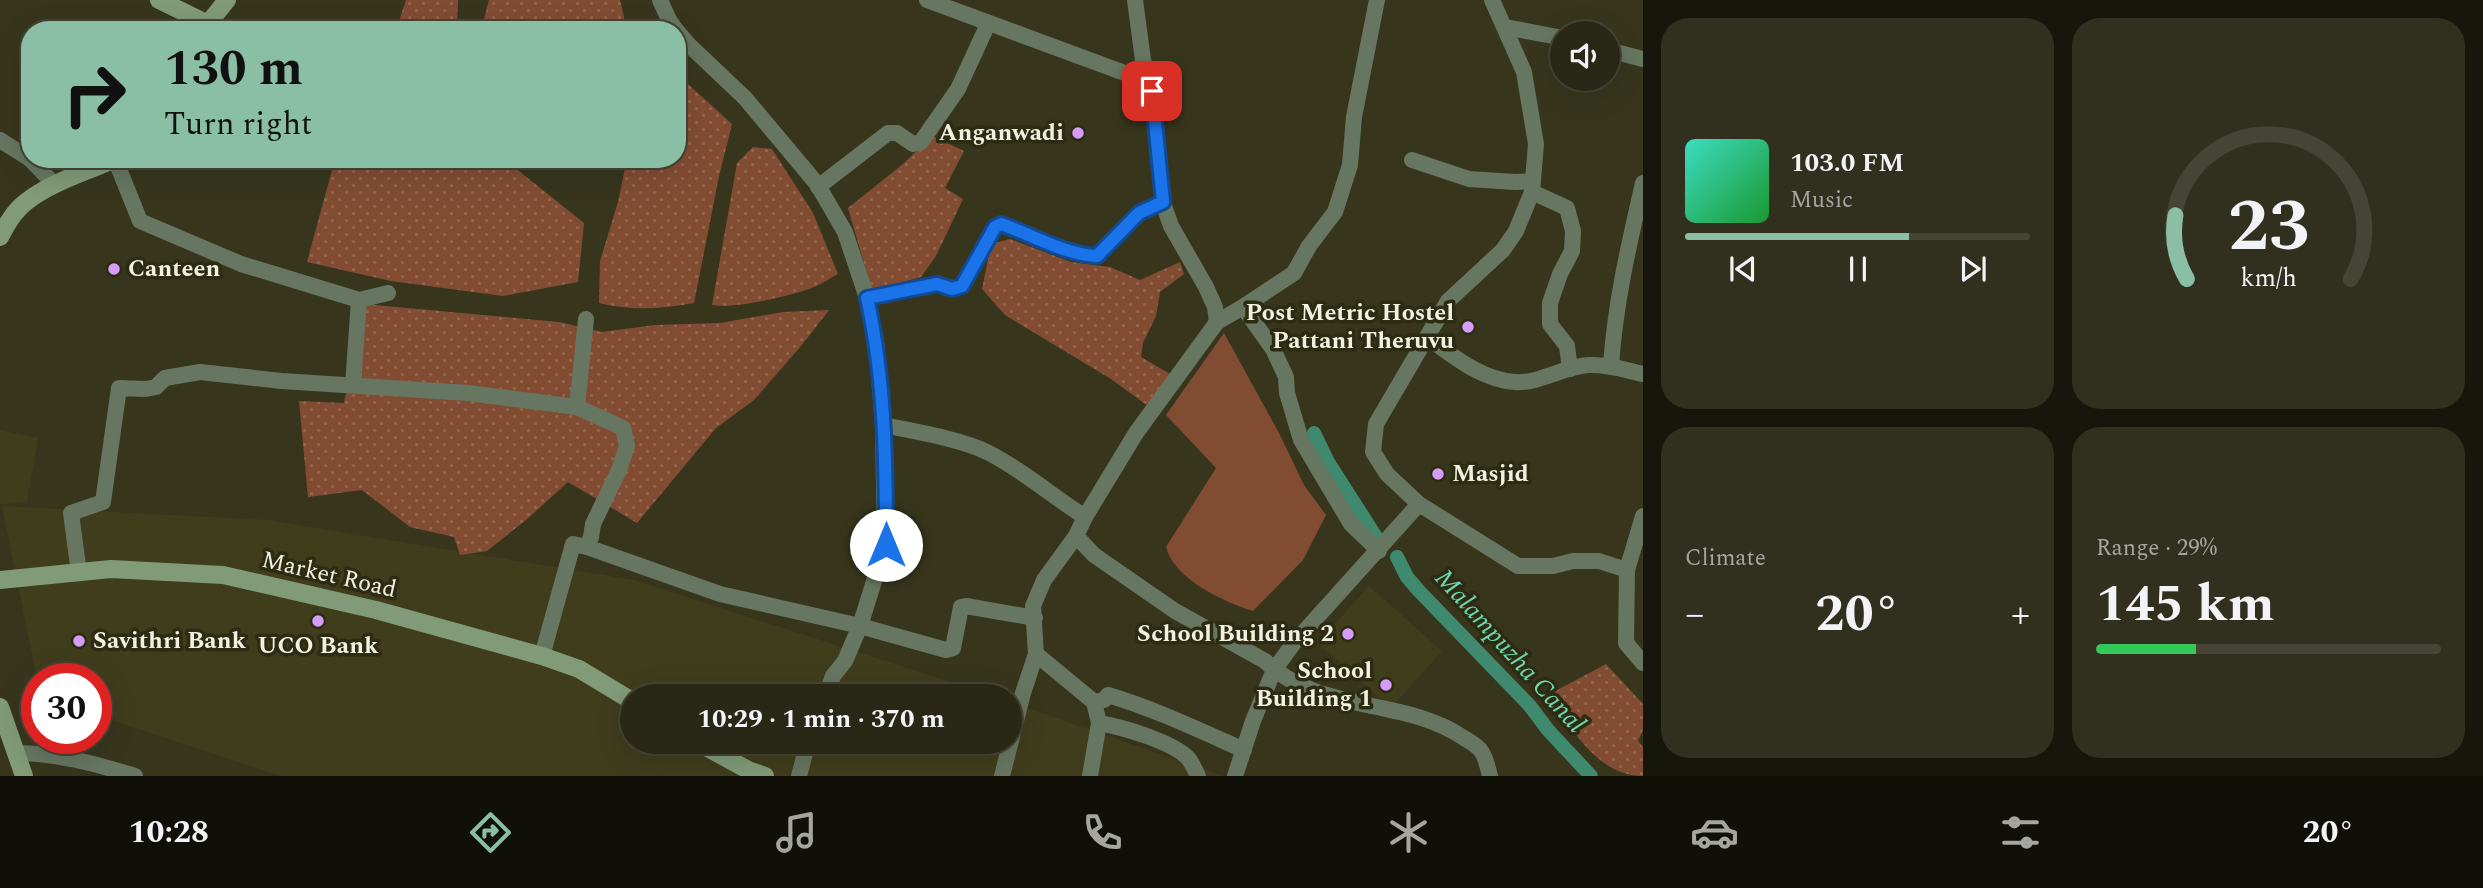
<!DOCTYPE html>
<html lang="en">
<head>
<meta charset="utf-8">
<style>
  body { margin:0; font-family:Spectral,serif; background:#31301f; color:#f1f3f6; height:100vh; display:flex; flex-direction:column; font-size:26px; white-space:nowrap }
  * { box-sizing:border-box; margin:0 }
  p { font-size:23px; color:#a5a6a1 }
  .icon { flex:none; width:38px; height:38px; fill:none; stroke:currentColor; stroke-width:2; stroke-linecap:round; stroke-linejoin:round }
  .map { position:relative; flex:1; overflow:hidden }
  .panel { display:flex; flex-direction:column; gap:18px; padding:18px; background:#17160c; width:840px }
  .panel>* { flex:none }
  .hud { position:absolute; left:21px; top:21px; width:665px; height:147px; border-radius:28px; box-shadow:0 7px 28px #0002,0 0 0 2px #454435; background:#8abfa5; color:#111; overflow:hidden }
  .tools { position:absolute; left:1550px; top:21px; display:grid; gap:14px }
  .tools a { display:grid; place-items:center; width:70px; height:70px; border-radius:50%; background:#292816; box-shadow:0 7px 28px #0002,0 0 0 2px #454435; font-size:35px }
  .speed { position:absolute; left:21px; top:663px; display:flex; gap:14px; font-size:35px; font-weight:700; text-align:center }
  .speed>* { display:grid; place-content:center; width:91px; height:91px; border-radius:50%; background:#292816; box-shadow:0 7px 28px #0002,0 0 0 2px #454435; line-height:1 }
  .speed .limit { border:10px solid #d22; background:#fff; color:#111 }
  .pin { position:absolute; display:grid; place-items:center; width:60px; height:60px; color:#fff; margin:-30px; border-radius:14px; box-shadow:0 4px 10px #0006 }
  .me { position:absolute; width:77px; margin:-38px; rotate:0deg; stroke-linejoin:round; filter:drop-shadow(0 0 5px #0008) }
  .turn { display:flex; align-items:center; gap:24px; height:147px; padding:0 28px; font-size:32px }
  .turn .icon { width:91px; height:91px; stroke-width:2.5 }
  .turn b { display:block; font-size:49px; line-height:60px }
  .big { font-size:52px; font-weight:700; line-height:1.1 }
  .panel .card { flex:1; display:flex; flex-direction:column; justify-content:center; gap:10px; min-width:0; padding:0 24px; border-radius:28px; background:#31301f }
  .panel .dial { align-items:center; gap:0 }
  .dial svg { height:182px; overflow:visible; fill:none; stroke:#454435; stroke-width:7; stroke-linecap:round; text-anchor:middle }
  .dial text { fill:#f1f3f6; stroke:none }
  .song { display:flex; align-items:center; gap:21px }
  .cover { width:84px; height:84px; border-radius:10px; background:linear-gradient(135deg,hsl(170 70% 55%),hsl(130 70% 35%)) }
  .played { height:7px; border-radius:4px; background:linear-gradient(90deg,#8abfa5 65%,#454435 65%) }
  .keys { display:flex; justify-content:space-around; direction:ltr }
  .heat { display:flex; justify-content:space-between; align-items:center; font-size:38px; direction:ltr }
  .charge { height:10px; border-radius:5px; background:linear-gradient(90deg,#34c759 29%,#454435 0) }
  .panel .tiles { flex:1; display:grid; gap:18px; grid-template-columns:repeat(2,1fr) }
  .trip { position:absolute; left:620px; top:684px; width:402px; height:70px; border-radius:35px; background:#292816; box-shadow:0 7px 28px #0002,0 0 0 2px #454435; font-weight:700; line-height:70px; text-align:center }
  .tab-bar { display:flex; height:112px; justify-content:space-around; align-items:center; background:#101009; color:#a5a6a1 }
  .tab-bar .icon { width:49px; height:49px }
  .tab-bar .selected { color:#8abfa5 }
  .tab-bar b { font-size:32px; color:#f1f3f6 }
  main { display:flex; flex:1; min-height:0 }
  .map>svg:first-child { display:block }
  .built { fill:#3f3d1c }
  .grass { fill:url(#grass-dots) }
  .pitch { fill:#824c33 }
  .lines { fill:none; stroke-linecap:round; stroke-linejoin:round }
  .canal { stroke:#3f8a6f; stroke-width:14 }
  .street { stroke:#667660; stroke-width:16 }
  .secondary { stroke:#819a77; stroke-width:18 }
  .route-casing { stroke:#114b97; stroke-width:18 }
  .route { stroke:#1a73e8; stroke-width:12 }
  .poi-dot { fill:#d79bf9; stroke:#2d2c13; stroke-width:2.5 }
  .labels { text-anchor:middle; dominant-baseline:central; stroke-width:7; stroke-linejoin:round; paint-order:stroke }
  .poi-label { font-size:24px; font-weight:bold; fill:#f1f1e2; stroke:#2d2c13; text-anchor:end }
  .street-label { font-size:24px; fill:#f1f1e2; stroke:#2d2c13 }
  .water-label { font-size:26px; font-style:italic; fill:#6bd8b0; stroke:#2d2c13 }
</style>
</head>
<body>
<main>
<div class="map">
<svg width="1643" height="776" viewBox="0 0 1643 776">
  <defs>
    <pattern id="grass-dots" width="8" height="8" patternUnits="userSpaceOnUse" patternTransform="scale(1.75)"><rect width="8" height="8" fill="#824c33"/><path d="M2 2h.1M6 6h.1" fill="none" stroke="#946650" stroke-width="1.8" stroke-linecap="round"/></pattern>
  </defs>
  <rect width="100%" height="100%" fill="#37361d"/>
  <g class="built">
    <path d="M0 430 38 438 27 503 0 504Z"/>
    <path d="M2 506 267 520 634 580 994 696H632V742H1010V702L1223 776H281L96 715V679H37Z"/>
    <path d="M1369 586 1442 651 1391 708 1318 643Z"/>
  </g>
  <g class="grass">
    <path d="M406 0H458L457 30H396Z"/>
    <path d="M489 0H620L624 17V30H481Z"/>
    <path d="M677 74 732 124 719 176 694 303C661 309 632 311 599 303L600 261 618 202 627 159H677Z"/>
    <path d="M932 136 964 151 945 188 963 199 936 256 921 277 872 291 848 208 903 164Z"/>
    <path d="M753 147 772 149 813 213 838 274C830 278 822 284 814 287 793 296 733 309 712 305L737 163Z"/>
    <path d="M335 159H504L584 223 578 282 503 296 391 281 307 262Z"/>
    <path d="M1010 239 1071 262 1110 267 1140 280 1180 262 1184 274 1160 292 1156 316 1143 343 1141 357 1170 374 1148 406 1111 379 1005 315 982 289 991 244Z"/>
    <path d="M364 304 559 322 602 332 655 325 720 323 783 312 829 310 801 346 754 400 716 428 637 523 568 482 526 520 487 551 460 555 454 537 410 527 362 490 308 497 299 401 344 403Z"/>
    <path d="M1606 664 1643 704V730L1638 741 1643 747V776C1597 776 1572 728 1548 695Z"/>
  </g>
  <path class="pitch" d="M1224 333 1279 433 1304 485 1326 515 1303 560 1253 611C1224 602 1174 579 1166 547L1216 468 1166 415Z"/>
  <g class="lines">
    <g class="canal">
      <path d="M1314 433 1328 462 1376 537"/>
      <path d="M1397 557 1407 577 1419 591 1530 706 1548 730 1591 776"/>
    </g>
    <g class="street">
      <path d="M660 0 669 20 676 30"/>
      <path d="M927 0 1149 82"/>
      <path d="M1135 0 1143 60 1152 91 1163 203 1171 226 1206 287 1215 307 1217 322 1243 307 1294 273 1309 246 1335 212 1350 165 1354 117 1377 0"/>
      <path d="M1492 0 1524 72 1536 144 1532 192 1516 231 1503 250 1448 301 1376 424 1373 452 1387 474 1419 504 1518 566H1553L1573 561H1599L1627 570 1643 516"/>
      <path d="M1505 27 1563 38"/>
      <path d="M677 31 689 45 745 98 817 184 845 232 867 298 876 341 883 425 885 546 860 626 845 661 833 676 826 696"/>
      <path d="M1608 50 1643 59"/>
      <path d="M0 140 30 159"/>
      <path d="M30 159 55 185"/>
      <path d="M115 159 140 221 241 264 359 300 388 293"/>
      <path d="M1412 160 1469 179 1515 182 1533 181"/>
      <path d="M818 187 888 133H897L913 144 921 142 958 89 988 24"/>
      <path d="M1532 192 1567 208 1573 231 1572 251 1560 274 1550 303V324L1567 346 1570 369"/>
      <path d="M867 298 937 284 952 289 962 286 995 227 1001 224C1033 235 1063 254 1097 256L1139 213 1163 203"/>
      <path d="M1243 307 1273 349 1286 377 1287 393 1301 440 1351 524 1379 551"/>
      <path d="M1428 338C1453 356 1482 380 1515 382 1540 384 1564 366 1589 365 1607 364 1625 370 1643 374"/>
      <path d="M1611 366C1615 304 1629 244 1643 183"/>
      <path d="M353 385 359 300"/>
      <path d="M577 407 586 319"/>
      <path d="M883 425C913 431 962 439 989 453 1024 471 1052 496 1085 517"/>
      <path d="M1076 536 1094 555 1175 611 1265 661C1319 714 1405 697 1464 738 1469 741 1478 746 1481 751 1486 757 1488 769 1490 776"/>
      <path d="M587 547 720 594 860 626 946 650 953 648 961 607 966 606 1035 618"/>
      <path d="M1627 570 1626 643 1643 663"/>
      <path d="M79 573 71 513 103 502 119 388 146 389 156 387 165 378 200 372 282 381 468 393 577 407 623 428 627 446 619 470 593 524 591 537 587 547 573 544 542 656"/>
      <path d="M1036 654 1094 702 1099 723 1090 776"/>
      <path d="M1094 702 1104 700 1108 695C1155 709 1199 730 1244 750"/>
      <path d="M1099 723C1122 727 1170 741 1187 757 1192 762 1195 770 1198 776"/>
      <path d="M16 753C56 753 97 764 135 776"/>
      <path d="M799 776 808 742"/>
      <path d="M1002 776 1023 693 1036 654 1033 606 1044 580 1076 536 1085 517 1136 433 1217 322"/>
      <path d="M1235 776 1253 721 1274 670 1293 644 1419 504"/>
    </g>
    <g class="secondary">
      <path d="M159 0 206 23"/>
      <path d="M203 30 227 0"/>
      <path d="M0 237C7 224 14 211 26 202 51 182 86 172 115 159"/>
      <path d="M0 580 111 569 223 575 376 610 542 656 579 669 632 701"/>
      <path d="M0 707 24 776"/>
      <path d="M697 742 748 770 765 776"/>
    </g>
  </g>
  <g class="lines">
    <g class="route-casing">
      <path id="route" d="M886 545C886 462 885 379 867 298L937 284 952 289 962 286 995 227 1001 224C1033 235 1063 254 1097 256L1139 213 1163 202 1152 91"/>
    </g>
    <use href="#route" class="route"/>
  </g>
  <g class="poi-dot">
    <circle cx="1078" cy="133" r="7"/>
    <circle cx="114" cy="269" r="7"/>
    <circle cx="1468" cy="327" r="7"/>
    <circle cx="1438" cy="474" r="7"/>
    <circle cx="318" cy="621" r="7"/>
    <circle cx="1348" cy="634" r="7"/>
    <circle cx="79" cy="641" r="7"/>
    <circle cx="1386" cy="685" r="7"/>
  </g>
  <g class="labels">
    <g class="poi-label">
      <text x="1064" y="133">Anganwadi</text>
      <text x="128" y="269" text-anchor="start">Canteen</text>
      <text x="1454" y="313">Post Metric Hostel<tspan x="1454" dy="28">Pattani Theruvu</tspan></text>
      <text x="1452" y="474" text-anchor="start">Masjid</text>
      <text x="1334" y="634">School Building 2</text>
      <text x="93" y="641" text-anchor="start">Savithri Bank</text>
      <text x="318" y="646" text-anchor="middle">UCO Bank</text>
      <text x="1372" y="671">School<tspan x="1372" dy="28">Building 1</tspan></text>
    </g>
    <g class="street-label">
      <text transform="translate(329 575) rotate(13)">Market Road</text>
    </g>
    <g class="water-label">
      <text transform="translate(1510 651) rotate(48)">Malampuzha Canal</text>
    </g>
  </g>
</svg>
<div class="tools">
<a><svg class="icon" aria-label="sound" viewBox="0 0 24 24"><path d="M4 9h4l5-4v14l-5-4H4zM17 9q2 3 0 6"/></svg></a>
</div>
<div class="speed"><div class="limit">30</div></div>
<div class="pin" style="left:1152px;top:91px;background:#d93025"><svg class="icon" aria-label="arrive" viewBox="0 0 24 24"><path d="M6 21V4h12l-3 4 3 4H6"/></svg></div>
<svg class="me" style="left:886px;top:545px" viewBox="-20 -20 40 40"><circle r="19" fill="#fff"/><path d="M0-13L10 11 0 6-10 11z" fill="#1a73e8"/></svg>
<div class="trip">10:29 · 1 min · 370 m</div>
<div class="hud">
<div class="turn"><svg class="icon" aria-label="right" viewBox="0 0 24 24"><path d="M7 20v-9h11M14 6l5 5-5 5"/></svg><div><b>130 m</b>Turn right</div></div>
</div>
</div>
<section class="panel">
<div class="tiles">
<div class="card">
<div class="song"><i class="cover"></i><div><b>103.0 FM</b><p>Music</p></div></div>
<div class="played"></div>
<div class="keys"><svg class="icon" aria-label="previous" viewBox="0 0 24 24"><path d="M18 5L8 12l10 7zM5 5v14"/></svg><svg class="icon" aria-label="pause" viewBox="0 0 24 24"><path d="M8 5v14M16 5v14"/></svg><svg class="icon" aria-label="next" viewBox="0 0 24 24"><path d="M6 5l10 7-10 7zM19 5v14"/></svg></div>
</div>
<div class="card dial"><svg viewBox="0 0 100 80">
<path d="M14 69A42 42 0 1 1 86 69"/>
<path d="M14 69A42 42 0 0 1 9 41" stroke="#8abfa5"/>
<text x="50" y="56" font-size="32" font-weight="700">23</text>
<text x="50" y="72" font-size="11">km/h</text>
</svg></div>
<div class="card"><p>Climate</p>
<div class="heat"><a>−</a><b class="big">20°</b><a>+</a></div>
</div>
<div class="card"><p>Range · 29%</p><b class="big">145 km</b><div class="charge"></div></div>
</div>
</section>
</main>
<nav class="tab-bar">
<b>10:28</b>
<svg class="icon selected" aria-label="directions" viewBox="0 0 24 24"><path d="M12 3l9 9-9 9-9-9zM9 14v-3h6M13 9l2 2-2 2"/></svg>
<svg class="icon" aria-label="music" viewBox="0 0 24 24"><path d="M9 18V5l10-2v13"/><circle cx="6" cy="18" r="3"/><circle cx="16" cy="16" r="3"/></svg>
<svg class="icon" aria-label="phone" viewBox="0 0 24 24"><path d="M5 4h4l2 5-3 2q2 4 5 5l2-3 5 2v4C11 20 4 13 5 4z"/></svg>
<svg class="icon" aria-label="climate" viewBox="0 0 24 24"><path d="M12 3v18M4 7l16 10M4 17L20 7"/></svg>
<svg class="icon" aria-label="car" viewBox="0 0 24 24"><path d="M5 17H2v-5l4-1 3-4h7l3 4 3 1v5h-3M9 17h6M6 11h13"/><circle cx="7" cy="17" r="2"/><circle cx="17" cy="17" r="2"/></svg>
<svg class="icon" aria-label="filters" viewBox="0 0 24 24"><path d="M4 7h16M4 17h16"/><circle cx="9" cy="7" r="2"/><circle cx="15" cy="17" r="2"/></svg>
<b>20°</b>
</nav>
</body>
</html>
